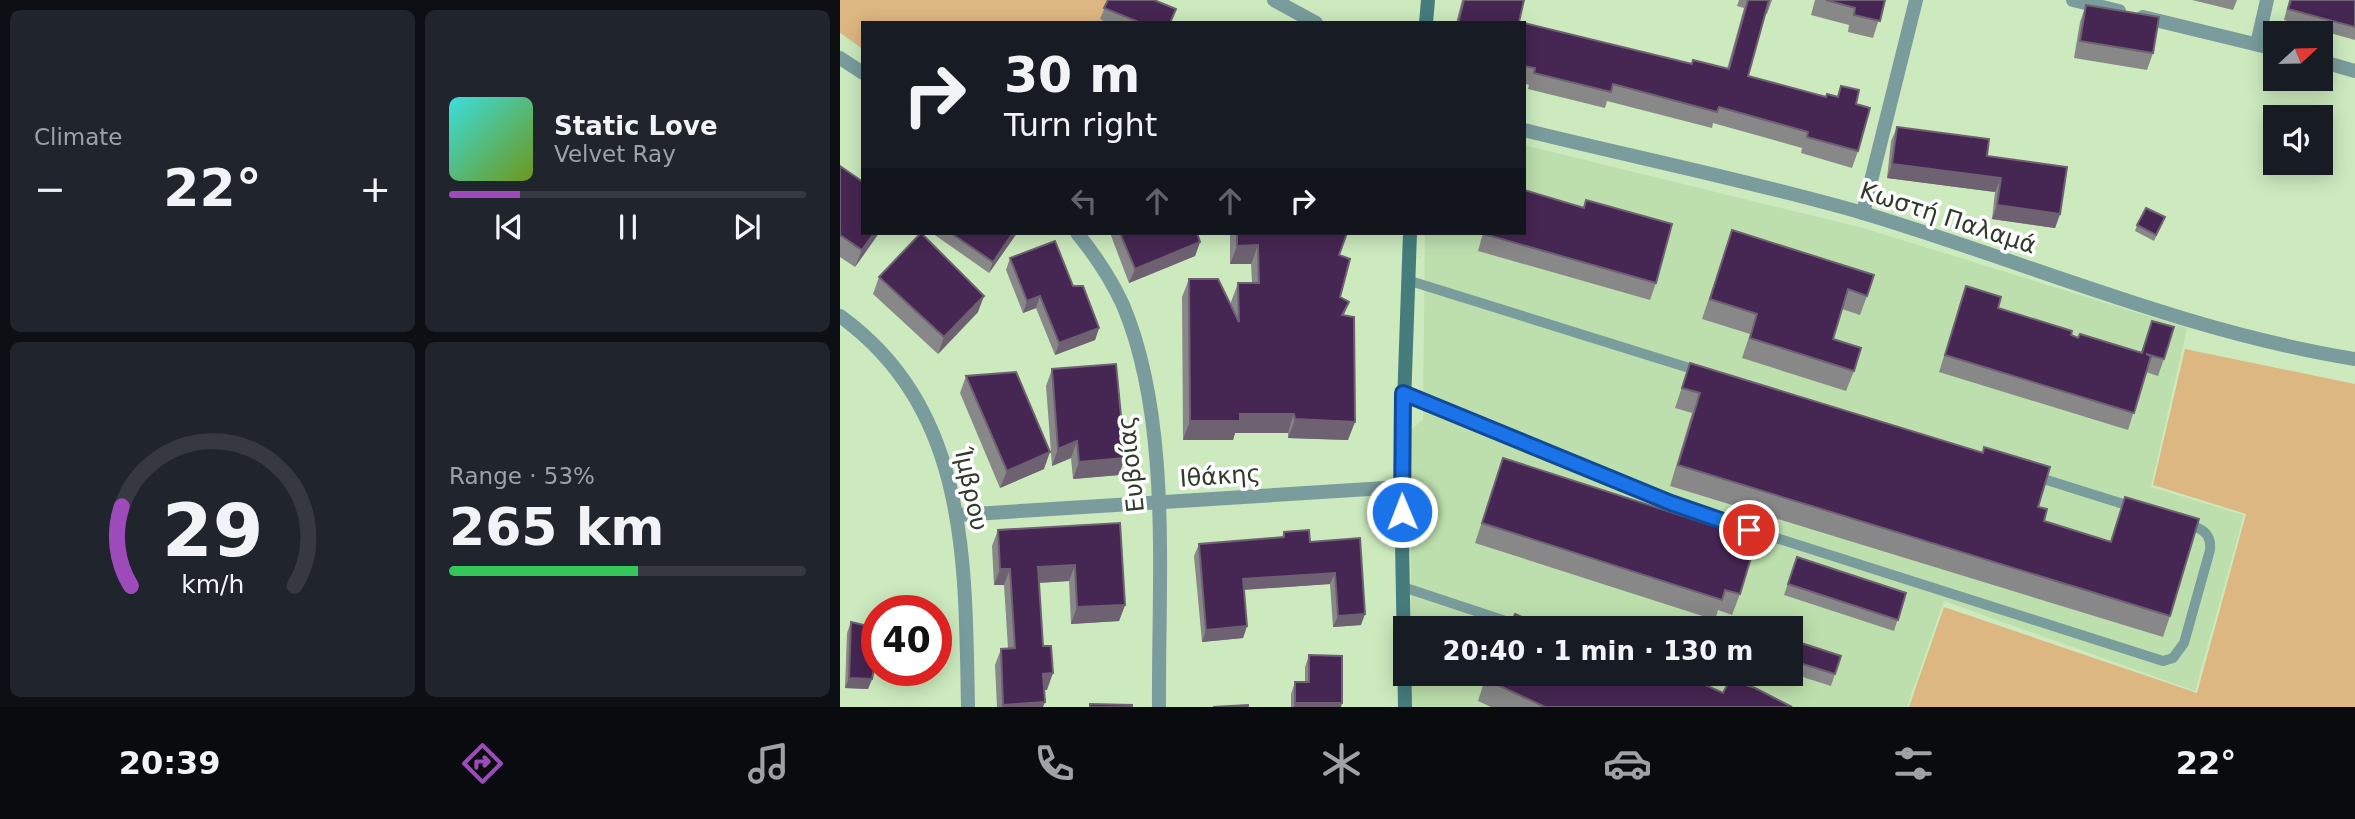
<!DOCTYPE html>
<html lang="en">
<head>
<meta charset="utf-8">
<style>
  body { margin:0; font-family:"DejaVu Sans",sans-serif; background:#20242c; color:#f1f3f6; height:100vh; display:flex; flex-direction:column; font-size:26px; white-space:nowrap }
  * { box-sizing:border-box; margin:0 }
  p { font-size:23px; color:#9ea1a6 }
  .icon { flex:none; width:38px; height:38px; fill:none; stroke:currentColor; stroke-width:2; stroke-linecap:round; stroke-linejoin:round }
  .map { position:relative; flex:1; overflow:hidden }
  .side { display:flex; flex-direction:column; gap:10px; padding:10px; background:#0d0f14; width:840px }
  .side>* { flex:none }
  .hud { position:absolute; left:21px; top:21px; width:665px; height:214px; border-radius:0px; box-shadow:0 4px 18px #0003; background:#171b24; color:#f1f3f6; overflow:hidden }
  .needle { width:46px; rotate:68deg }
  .fabs { position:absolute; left:1423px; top:21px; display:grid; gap:14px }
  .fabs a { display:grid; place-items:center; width:70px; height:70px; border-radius:0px; background:#171b24; box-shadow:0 4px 18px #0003; font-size:35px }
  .speed { position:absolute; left:21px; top:595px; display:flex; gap:14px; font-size:35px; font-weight:700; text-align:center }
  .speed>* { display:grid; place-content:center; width:91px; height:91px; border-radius:50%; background:#171b24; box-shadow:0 4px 18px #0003; line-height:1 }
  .speed .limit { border:10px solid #d22; background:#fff; color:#111 }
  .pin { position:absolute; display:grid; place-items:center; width:60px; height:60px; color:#fff; margin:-30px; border:4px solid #fff; border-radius:50%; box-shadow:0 2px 7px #0007 }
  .me { position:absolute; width:77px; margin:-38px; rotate:359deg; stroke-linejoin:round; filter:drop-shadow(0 0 5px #0008) }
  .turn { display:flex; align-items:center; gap:24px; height:147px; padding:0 28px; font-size:32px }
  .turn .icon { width:91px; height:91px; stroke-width:2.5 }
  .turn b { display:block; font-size:49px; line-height:60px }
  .lanes { display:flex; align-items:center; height:66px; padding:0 28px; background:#0003; justify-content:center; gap:35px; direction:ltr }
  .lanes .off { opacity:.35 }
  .big { font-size:52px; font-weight:600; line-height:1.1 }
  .side .widget { flex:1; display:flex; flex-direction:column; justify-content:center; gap:10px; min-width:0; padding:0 24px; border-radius:10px; background:#20242c }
  .side .dial { align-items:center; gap:0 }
  .dial svg { height:182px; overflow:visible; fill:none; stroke:#363941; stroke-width:7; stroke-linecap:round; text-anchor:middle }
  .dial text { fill:#f1f3f6; stroke:none }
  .song { display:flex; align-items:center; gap:21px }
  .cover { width:84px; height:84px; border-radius:10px; background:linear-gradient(135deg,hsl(180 70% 55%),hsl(80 70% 35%)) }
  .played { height:7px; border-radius:4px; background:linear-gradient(90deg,#9d4bbb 20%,#363941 20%) }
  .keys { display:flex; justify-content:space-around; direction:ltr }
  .heat { display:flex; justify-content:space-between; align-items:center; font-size:38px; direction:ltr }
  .charge { height:10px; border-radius:5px; background:linear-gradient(90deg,#34c759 53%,#363941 0) }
  .side .tiles { flex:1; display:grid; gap:10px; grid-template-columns:repeat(2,1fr) }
  .trip { position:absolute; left:553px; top:616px; width:410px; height:70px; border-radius:0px; background:#171b24; box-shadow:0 4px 18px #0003; font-weight:600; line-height:70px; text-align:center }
  .dock { display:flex; height:112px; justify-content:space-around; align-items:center; background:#090b0e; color:#9ea1a6 }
  .dock .icon { width:49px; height:49px }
  .dock .on { color:#9d4bbb }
  .dock b { font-size:32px; color:#f1f3f6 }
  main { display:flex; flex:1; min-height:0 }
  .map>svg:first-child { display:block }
  .built { fill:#bddfad }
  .green { fill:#ddb781 }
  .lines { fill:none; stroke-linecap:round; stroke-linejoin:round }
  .lane { stroke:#7a9c9c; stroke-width:10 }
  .street { stroke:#7a9c9c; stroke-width:14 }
  .secondary { stroke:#467c7c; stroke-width:14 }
  .wall { fill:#898888 }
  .shaded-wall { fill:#6e6172 }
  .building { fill:#462652; stroke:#6e6172; stroke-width:2 }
  .route-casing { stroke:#114b97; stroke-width:18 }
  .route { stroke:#1a73e8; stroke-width:12 }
  .labels { text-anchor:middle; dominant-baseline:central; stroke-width:7; stroke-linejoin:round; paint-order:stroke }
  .street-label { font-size:24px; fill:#303b2a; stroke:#fff }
</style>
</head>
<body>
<main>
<section class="side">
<div class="tiles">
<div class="widget"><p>Climate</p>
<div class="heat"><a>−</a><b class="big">22°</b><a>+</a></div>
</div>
<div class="widget">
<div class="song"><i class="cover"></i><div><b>Static Love</b><p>Velvet Ray</p></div></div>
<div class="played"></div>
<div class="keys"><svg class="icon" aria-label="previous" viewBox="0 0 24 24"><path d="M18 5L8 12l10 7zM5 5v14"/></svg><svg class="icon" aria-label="pause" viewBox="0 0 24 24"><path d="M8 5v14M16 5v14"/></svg><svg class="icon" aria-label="next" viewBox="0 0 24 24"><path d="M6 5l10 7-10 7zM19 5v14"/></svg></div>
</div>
<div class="widget dial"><svg viewBox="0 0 100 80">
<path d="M14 69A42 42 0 1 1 86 69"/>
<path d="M14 69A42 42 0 0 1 10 34" stroke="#9d4bbb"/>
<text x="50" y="56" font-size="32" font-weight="700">29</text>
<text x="50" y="72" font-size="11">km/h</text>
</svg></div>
<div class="widget"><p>Range · 53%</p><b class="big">265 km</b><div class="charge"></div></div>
</div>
</section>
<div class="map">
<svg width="1515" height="707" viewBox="0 0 1515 707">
  <rect width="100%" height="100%" fill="#cceabe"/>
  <path class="built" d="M684 145 1023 228 1347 328 1311 487 1404 515 1355 691 1104 601 1067 707H571V674H950V628H571V430L583 419 585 233H684Z"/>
  <g class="green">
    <path d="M0 0H276L268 23H23V49L0 33Z"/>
    <path d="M1345 349 1515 384V707H1069L1104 607 1357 693 1406 514 1313 485Z"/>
  </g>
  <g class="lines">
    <g class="lane">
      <path d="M567 280 862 372"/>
      <path d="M563 392 861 514 1323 661 1333 658 1344 643 1370 550C1372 532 1360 528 1345 523"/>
      <path d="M1194 476 1296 508"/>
      <path d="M563 587 687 628"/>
    </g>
    <g class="street">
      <path d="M434 0 476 23"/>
      <path d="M1233 0 1279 11"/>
      <path d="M1303 17 1435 49"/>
      <path d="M1417 44 1427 0"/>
      <path d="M0 58 23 73"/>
      <path d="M1480 61 1515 71"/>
      <path d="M684 130C797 158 912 181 1023 213 1187 262 1346 332 1515 359"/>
      <path d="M1023 213 1076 0"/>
      <path d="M237 233C255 255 271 279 283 305 332 421 318 582 319 707"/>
      <path d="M0 316C130 410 125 564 128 707"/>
      <path d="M118 515 561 487"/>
    </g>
    <g class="secondary">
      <path d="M586 23 588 0"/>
      <path d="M565 707 561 487 570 233"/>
    </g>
  </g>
  <g class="wall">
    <path d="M268 0 331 23H268L260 19Z"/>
    <path d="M622 0H684L679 22 682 23H616Z"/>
    <path d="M899 0H932L927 14 925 13 908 76 986 97H997L1001 86 1016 104 1018 151 1012 168 961 153 962 148 873 123 872 128 767 101 765 108 688 89 689 85 684 83V23L851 64 887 69 904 8 897 6Z"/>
    <path d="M975 0H1045L1033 38 1008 32 1009 25 971 15Z"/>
    <path d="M1352 0H1397L1393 10Z"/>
    <path d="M1449 0H1515V40L1444 20Z"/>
    <path d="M1246 5 1313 53 1307 70 1234 58 1240 22Z"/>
    <path d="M1057 127 1147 156 1220 214 1215 228 1152 219 1155 192 1047 178 1051 141Z"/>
    <path d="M0 166 23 233H39L15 267 0 257Z"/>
    <path d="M746 200 816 283 810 300 638 251 643 233H684L743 208Z"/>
    <path d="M1325 217 1314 241 1295 231 1297 225Z"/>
    <path d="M892 230 1027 296 1020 315 1002 309 993 339 1014 371 1006 391 902 358 910 334 862 319Z"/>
    <path d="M92 233H177L149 273Z"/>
    <path d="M270 233H361L357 234 360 242 355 256 289 283Z"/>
    <path d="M390 233H507L499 255 500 297 509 302 504 315 508 440 448 438V433H395L393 440H343L342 297 349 279 391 307V302L398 283H412L411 264H390Z"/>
    <path d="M170 258 233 286 259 328 255 340 215 355 196 308 183 313 166 270Z"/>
    <path d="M39 277 138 312 98 354 33 294Z"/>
    <path d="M1126 286 1158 308 1238 338 1301 352 1312 321 1324 359 1318 376 1306 372 1288 430 1099 372Z"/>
    <path d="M850 363 1198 507 1204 521 1270 542 1285 497 1330 616 1323 637 830 486 852 413 835 408Z"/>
    <path d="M212 369 279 475 233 479 231 458 212 466 206 386Z"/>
    <path d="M126 376 204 469 160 488 120 393Z"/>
    <path d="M663 458 899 547 900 594 892 615 878 610 875 620 635 543Z"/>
    <path d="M280 523 285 605 279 621 231 624 229 581 199 583 203 646 207 690H204L203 707H157L155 665 161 649 168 648 164 585H154L152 546 158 530Z"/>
    <path d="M444 532 470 542 520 538 521 625 493 627 490 584 404 590 407 626 403 638 362 642 354 556 359 544 442 537Z"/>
    <path d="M957 557 1066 593 1054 631 944 595Z"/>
    <path d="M11 622 32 679 28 689 5 688 7 633Z"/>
    <path d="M950 645 995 674 991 686 950 673Z"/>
    <path d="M469 655 501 707H451V694L455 682H465V667Z"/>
    <path d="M645 679 883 693 952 707H651L638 701Z"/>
  </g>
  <g class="shaded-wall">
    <path d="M1052 164 1161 178 1155 192 1047 178Z"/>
    <path d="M1157 205 1220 214 1215 228 1152 219Z"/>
    <path d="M34 233H39L15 267 22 250Z"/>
    <path d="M173 233H177L149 273 153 262Z"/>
    <path d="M360 242 355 256 289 283 295 269Z"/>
    <path d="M418 245 411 264H390L397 246Z"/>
    <path d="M144 296 138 312 98 354 104 337Z"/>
    <path d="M200 296 196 308 183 313 187 301Z"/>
    <path d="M259 328 255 340 215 355 219 343Z"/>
    <path d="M400 414H454L448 433H395L393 440H343L350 421Z"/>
    <path d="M455 419 515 422 508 440 448 438Z"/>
    <path d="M237 441 231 458 212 466 218 449Z"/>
    <path d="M210 452 204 469 160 488 167 471Z"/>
    <path d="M285 458 279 475 233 479 239 462Z"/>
    <path d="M235 565 229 581 193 583 198 567Z"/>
    <path d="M160 569H170L164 585H154Z"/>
    <path d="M495 573 490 584 399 590 403 579Z"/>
    <path d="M285 605 279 621 231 624 237 607Z"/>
    <path d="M525 614 521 625 493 627 498 616Z"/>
    <path d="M407 626 403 638 362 642 366 630Z"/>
    <path d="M213 673 207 690H198L203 674Z"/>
    <path d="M9 678 32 679 28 689 5 688Z"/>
    <path d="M205 702 203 707H163V705Z"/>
    <path d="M455 703H502L501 707H454Z"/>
  </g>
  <g class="building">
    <path d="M268 0H314L336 9 330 23H301L264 8Z"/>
    <path d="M624 0H684L679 22 682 23H618Z"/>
    <path d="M908 0H929L908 76 986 97 987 94 998 97 1001 86 1019 90 1016 104 1030 108 1018 151 967 137 968 132 879 107 877 112 773 84 771 92 694 73 695 68 684 66V23L852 64 853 60 889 69Z"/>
    <path d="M986 0H1045L1040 21 1014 15 1015 8Z"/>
    <path d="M1451 0H1515V27L1448 9Z"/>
    <path d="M1246 5 1319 17 1313 53 1240 41Z"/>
    <path d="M1057 127 1149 139 1147 156 1227 167 1220 214 1157 205 1161 178 1052 164Z"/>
    <path d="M0 166 23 182V233H34L22 250 0 235Z"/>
    <path d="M684 190 744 208 746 200 832 224 816 283 644 234 645 233H684Z"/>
    <path d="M1306 208 1325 217 1316 235 1297 225Z"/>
    <path d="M892 230 1034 275 1027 296 1008 289 993 339 1021 348 1014 371 910 338 917 314 870 299Z"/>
    <path d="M81 233 144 296 104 337 39 277Z"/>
    <path d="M111 233H173L153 262Z"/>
    <path d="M280 233H357L360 242 295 269Z"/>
    <path d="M397 233H507L499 255 510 259 500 297 509 302 502 315 514 317 515 422 455 419 454 414H400V421H350L349 279H378L399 322 398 283H419L418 245 397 246Z"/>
    <path d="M215 241 233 286H243L259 328 219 343 200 296 187 301 170 258Z"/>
    <path d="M1126 286 1161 297 1158 308 1232 331 1231 335 1238 338 1240 334 1302 353 1312 321 1334 327 1324 359 1306 354 1311 356 1294 413 1105 355Z"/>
    <path d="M850 363 1143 453 1144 447 1210 467 1198 507 1207 509 1204 521 1271 542 1285 497 1359 519 1330 616 838 465 860 393 842 388Z"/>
    <path d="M276 364 285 458 239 462 237 441 218 449 212 369Z"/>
    <path d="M176 372 210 452 167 471 126 376Z"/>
    <path d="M663 458 902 535 899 547 913 551 900 594 885 590 882 600 642 523Z"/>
    <path d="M280 523 285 605 237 607 235 565 198 567 203 646H211L213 673 203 674 205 702 163 705 161 649 175 648 170 569H160L158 530Z"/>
    <path d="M469 530 470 542 520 538 525 614 498 616 495 573 403 579 407 626 366 630 359 544 444 537V532Z"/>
    <path d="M957 557 1066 593 1058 620 948 584Z"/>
    <path d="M675 614 707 628H669Z"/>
    <path d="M11 622 37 628V653L32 679 9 678Z"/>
    <path d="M952 640 1001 656 995 674 950 660V645Z"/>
    <path d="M469 655 502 656V703H455V682H469Z"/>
    <path d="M648 674H841L883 693 890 680 915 688 952 707H705L645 679Z"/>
    <path d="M250 704 292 705V707H250Z"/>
    <path d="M408 705V707H373Z"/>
  </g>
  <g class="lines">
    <g class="route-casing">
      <path id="route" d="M562 512 563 393 831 503 909 530"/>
    </g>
    <use href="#route" class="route"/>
  </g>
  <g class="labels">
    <g class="street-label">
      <text transform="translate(1108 218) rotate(18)">Κωστή Παλαμά</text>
      <text transform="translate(291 464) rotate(-96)">Ευβοίας</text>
      <text transform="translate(380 476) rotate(-4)">Ιθάκης</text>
      <text transform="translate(131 489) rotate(78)">Ίμβρου</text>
    </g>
  </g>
</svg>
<div class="fabs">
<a><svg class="needle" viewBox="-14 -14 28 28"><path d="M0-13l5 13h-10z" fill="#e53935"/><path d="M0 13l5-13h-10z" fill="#9ea1a6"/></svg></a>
<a><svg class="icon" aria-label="sound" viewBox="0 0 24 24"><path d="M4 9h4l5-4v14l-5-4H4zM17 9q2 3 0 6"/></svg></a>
</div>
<div class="speed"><div class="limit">40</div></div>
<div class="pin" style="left:909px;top:530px;background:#d93025"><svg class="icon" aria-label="arrive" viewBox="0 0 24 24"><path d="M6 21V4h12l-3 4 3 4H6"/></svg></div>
<svg class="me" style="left:562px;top:512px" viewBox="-20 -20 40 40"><circle r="17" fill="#1a73e8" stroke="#fff" stroke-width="3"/><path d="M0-11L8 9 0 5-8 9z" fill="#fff"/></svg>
<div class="trip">20:40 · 1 min · 130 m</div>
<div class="hud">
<div class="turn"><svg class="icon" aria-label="right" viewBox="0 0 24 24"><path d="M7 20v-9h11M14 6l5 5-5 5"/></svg><div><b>30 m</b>Turn right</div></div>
<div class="lanes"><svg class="icon off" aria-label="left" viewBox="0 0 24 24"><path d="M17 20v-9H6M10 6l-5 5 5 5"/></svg><svg class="icon off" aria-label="ahead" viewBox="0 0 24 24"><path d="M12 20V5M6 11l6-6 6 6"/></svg><svg class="icon off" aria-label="ahead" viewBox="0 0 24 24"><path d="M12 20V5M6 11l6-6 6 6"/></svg><svg class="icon" aria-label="right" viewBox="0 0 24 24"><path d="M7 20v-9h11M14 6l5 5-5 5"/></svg></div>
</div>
</div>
</main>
<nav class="dock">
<b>20:39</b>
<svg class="icon on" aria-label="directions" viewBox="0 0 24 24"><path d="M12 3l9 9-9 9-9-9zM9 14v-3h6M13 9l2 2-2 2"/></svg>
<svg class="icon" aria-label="music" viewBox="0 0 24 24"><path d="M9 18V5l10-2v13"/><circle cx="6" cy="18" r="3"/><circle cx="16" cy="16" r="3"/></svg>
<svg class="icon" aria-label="phone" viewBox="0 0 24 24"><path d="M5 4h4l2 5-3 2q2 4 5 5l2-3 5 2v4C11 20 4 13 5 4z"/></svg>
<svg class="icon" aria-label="climate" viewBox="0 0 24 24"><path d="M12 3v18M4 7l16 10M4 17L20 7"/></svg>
<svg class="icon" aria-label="car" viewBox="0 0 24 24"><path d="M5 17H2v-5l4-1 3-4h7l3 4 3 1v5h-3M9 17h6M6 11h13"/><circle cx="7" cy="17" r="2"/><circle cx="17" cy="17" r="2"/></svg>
<svg class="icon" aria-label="filters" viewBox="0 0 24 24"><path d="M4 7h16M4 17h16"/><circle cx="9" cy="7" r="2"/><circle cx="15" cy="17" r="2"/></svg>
<b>22°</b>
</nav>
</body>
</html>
